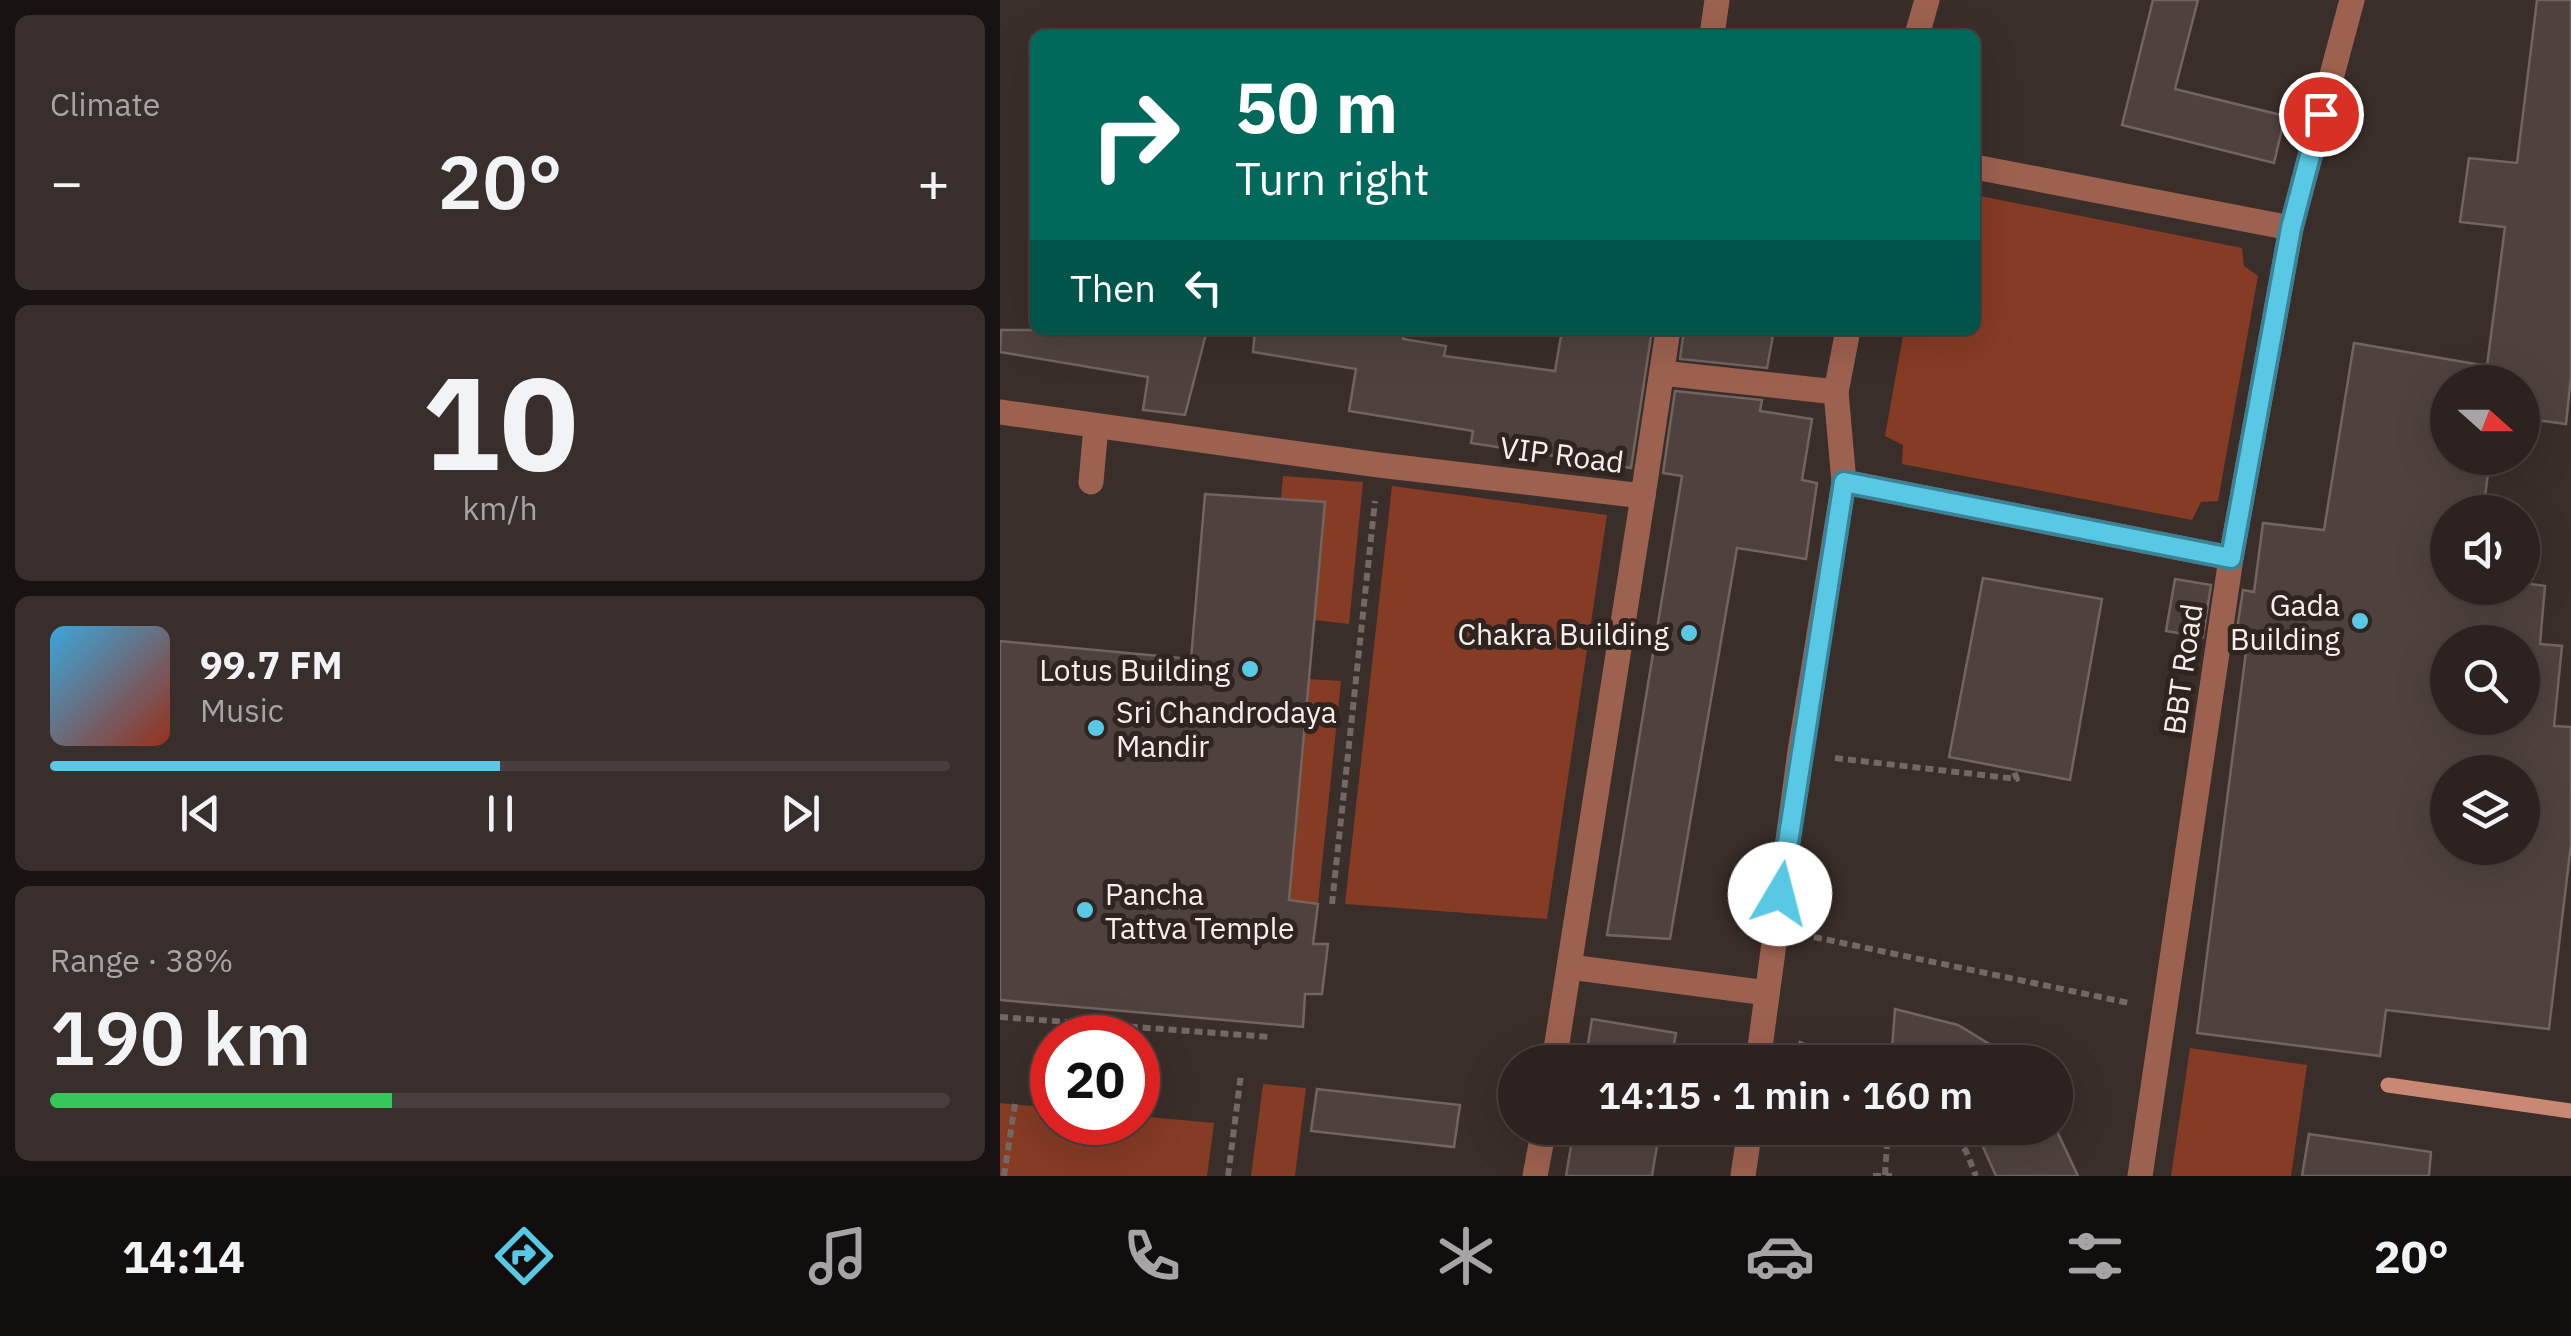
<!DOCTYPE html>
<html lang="en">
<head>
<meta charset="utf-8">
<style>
  body { margin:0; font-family:"IBM Plex Sans",sans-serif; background:#382f2d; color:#f1f3f6; height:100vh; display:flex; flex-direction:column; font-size:38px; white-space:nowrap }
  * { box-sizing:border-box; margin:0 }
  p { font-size:32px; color:#a6a4a5 }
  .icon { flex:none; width:55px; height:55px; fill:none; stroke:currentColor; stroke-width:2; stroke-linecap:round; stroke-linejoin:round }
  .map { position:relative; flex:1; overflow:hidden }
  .details { display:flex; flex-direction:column; gap:15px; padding:15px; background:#181312; width:1000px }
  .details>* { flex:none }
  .hud { position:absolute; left:30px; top:30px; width:950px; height:305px; border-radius:15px; box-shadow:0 10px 40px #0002,0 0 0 2px #483f3e; background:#00695c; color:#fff; overflow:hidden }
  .needle { width:65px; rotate:111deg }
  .tools { position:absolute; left:1430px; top:365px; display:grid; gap:20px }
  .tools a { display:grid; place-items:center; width:110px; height:110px; border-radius:50%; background:#2c2220; box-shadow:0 10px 40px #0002,0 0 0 2px #483f3e; font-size:50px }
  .speed { position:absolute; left:30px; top:1015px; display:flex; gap:20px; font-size:50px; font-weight:700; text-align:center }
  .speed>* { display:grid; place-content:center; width:130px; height:130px; border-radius:50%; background:#2c2220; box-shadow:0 10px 40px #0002,0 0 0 2px #483f3e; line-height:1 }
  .speed .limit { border:15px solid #d22; background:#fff; color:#111 }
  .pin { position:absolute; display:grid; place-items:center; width:85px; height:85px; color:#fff; margin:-42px; border:5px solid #fff; border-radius:50%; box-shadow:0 2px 10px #0007 }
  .me { position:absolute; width:110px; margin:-55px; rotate:8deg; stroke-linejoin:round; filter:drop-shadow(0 0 8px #0008) }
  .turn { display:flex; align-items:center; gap:35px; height:210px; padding:0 40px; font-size:45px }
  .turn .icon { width:130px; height:130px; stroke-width:2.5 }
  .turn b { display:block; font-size:70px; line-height:85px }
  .then { display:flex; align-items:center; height:95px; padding:0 40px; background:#0003; gap:20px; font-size:38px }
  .big { font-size:75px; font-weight:600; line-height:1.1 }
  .details .card { flex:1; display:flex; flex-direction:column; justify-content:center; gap:15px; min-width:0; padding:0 35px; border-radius:15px; background:#382f2d }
  .details .dial { align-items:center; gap:0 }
  .dial b { font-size:130px; line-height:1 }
  .song { display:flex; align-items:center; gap:30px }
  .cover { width:120px; height:120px; border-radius:15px; background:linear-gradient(135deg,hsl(200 70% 55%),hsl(10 70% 35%)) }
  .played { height:10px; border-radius:5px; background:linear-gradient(90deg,#59c8e5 50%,#483f3e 50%) }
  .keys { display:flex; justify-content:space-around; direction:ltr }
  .heat { display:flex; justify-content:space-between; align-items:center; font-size:55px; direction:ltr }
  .charge { height:15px; border-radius:8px; background:linear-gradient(90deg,#34c759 38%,#483f3e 0) }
  .trip { position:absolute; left:498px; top:1045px; width:575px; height:100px; border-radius:50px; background:#2c2220; box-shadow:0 10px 40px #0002,0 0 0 2px #483f3e; font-weight:600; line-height:100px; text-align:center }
  .tab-bar { display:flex; height:160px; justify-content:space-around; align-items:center; background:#120e0d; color:#a6a4a5 }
  .tab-bar .icon { width:70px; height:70px }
  .tab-bar .selected { color:#59c8e5 }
  .tab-bar b { font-size:45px; color:#f1f3f6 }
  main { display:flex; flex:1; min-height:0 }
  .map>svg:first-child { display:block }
  .green { fill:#863b24 }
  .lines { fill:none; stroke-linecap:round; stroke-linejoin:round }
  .stream { stroke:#ca8773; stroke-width:15 }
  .building { fill:#4f423e; stroke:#726460; stroke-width:2.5; fill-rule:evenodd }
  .path { stroke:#746865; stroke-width:6; stroke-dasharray:8 5; stroke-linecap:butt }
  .lane { stroke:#9d614f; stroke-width:25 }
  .street { stroke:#9d614f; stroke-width:25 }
  .route-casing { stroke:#3a8295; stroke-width:25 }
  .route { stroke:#59c8e5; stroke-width:18 }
  .poi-dot { fill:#59c8e5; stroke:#302420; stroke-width:4 }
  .labels { text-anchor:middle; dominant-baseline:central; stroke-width:10; stroke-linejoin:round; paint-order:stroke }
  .street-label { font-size:30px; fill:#f8efed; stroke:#302420 }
  .poi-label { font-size:30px; fill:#f8efed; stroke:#302420; text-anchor:end }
</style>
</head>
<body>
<main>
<section class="details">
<div class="card"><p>Climate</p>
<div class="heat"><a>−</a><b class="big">20°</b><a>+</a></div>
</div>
<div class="card dial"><b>10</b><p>km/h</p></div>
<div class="card">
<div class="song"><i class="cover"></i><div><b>99.7 FM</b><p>Music</p></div></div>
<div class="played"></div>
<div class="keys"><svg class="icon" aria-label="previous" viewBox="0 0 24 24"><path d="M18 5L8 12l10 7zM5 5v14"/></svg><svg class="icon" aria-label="pause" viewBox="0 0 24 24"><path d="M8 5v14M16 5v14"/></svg><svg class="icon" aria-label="next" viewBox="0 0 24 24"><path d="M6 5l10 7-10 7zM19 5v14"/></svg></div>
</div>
<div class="card"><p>Range · 38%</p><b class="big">190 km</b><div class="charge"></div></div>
</section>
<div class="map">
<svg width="1571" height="1176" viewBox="0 0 1571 1176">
  <rect width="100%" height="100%" fill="#3a2e2a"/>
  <g class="green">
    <path d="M975 195 1242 248 1244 266 1258 276 1218 501 1201 502 1192 520 902 464 903 445 885 436 904 330H975Z"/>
    <path d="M283 476 363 482 349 624 314 620 325 502 281 498Z"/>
    <path d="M392 486 607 515 547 919 345 904Z"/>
    <path d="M309 679 341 681 318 904 289 900Z"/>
    <path d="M1190 1048 1307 1065 1291 1176H1171Z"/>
    <path d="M263 1084 306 1088 295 1176H251Z"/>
    <path d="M0 1103 52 1108V1122H138V1116L214 1123 207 1176H0Z"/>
  </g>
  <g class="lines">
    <path class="stream" d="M1388 1085 1571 1111"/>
  </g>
  <g class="building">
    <path d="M1153 0H1198L1175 89 1285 116 1274 163 1122 125Z"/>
    <path d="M1537 0H1571V376L1566 424 1522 418V382H1448V458H1490L1483 512H1448V588H1522V583L1545 586 1540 644 1562 646 1554 726 1571 727V844L1549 1029 1386 1010 1380 1056 1197 1033 1247 644 1235 642 1243 590 1254 592 1263 523 1324 530 1354 343 1487 366 1505 227 1460 222 1469 158 1517 163ZM1448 642H1522V718H1448ZM1448 772H1522V848H1448Z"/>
    <path d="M1 330H207L185 415 143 410 148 377 0 352Z"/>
    <path d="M255 330H405L403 339 446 346 444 356 555 371 562 330H652L631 468 471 443 473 431 349 411 356 369 253 352Z"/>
    <path d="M684 330H774L767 368 680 359Z"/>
    <path d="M675 391 762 400 760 411 812 419 802 480 817 483 806 559 737 548 670 939 607 935 682 476 663 473Z"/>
    <path d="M205 494 325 502 289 900 318 904 313 944H328L322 994H305L303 1027 0 1000V641L191 659Z"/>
    <path d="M983 578 1102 599 1070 780 949 757Z"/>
    <path d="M1175 579 1211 585 1203 637 1166 631Z"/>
    <path d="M895 1009 958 1025 1009 1056 1014 1062H891Z"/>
    <path d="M592 1019 676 1033 671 1062H585Z"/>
    <path d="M317 1089 460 1105 454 1147 311 1131Z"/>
    <path d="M1055 1127 1078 1176H996L979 1138 971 1128Z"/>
    <path d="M574 1128H660L652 1176H566Z"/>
    <path d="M1309 1134 1431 1152 1429 1176H1302Z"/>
  </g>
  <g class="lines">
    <g class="path">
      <path d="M835 758 1017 779 1013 769"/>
      <path d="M332 904 375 501"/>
      <path d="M814 937 1129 1003"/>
      <path d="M0 1017 270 1037"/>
      <path d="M798 1043 837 1062"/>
      <path d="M947 1128 966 1151 976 1176"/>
      <path d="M885 1175 888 1128"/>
      <path d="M4 1176 15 1104"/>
      <path d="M228 1176 241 1074"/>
      <path d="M873 1176H892"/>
    </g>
    <g class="lane">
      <path d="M712 35 717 0"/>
      <path d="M917 35 927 0"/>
      <path d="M975 167 1291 228"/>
      <path d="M0 412 379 465 643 496 554 1062"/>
      <path d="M844 482 1231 558"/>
      <path d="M643 496 668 330"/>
      <path d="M570 967 767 993"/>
      <path d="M758 1062 800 751 844 482 836 392 848 330"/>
      <path d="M535 1176 544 1128"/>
      <path d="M743 1176 750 1128"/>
      <path d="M1140 1176 1231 558 1291 228 1352 0"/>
    </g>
    <g class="street">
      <path d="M662 373 836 392"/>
      <path d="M91 482 96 426"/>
    </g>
  </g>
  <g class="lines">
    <g class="route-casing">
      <path id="route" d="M780 894 844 482 1231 558 1291 228 1321 114"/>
    </g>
    <use href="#route" class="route"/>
  </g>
  <g class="poi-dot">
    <circle cx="1360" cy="621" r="10"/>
    <circle cx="689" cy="633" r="10"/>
    <circle cx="250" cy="669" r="10"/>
    <circle cx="96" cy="728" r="10"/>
    <circle cx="85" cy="910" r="10"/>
  </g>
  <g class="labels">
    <g class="street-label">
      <text transform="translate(562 454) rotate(7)">VIP Road</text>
      <text transform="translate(1182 669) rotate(-82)">BBT Road</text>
    </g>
    <g class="poi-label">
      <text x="1340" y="604">Gada<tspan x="1340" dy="34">Building</tspan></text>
      <text x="669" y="633">Chakra Building</text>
      <text x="230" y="669">Lotus Building</text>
      <text x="116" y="711" text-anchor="start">Sri Chandrodaya<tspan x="116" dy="34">Mandir</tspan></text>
      <text x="105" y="893" text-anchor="start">Pancha<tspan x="105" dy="34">Tattva Temple</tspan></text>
    </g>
  </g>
</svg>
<div class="tools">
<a><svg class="needle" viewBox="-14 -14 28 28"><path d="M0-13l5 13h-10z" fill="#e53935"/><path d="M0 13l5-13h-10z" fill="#a6a4a5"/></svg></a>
<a><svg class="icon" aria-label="sound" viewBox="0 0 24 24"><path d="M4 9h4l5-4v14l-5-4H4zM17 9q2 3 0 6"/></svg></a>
<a><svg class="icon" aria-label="search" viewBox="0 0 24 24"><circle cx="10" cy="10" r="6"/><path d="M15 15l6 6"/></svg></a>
<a><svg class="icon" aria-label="layers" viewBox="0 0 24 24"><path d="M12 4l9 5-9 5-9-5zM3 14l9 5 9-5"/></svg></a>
</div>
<div class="speed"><div class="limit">20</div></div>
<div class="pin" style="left:1321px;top:114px;background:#d93025"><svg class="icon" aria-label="arrive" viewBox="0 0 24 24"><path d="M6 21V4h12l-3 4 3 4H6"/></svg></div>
<svg class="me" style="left:780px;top:894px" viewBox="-20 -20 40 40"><circle r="19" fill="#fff"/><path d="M0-13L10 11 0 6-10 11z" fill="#59c8e5"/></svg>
<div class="trip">14:15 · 1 min · 160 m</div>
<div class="hud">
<div class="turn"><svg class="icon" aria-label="right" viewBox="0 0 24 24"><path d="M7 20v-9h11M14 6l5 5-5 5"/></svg><div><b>50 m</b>Turn right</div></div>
<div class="then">Then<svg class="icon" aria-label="left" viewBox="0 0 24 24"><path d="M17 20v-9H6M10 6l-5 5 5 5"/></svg></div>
</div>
</div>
</main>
<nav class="tab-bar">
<b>14:14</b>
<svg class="icon selected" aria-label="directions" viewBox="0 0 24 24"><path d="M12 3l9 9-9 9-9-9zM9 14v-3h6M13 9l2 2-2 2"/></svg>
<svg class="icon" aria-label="music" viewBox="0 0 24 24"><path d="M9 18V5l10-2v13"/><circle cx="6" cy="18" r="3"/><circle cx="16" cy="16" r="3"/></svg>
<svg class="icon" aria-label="phone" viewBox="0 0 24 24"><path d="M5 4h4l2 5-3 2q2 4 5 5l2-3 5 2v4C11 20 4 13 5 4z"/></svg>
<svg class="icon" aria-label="climate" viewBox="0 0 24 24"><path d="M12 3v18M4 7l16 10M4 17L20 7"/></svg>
<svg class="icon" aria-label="car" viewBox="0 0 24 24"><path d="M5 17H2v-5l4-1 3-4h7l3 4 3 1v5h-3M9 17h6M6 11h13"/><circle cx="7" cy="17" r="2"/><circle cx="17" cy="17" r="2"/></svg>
<svg class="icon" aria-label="filters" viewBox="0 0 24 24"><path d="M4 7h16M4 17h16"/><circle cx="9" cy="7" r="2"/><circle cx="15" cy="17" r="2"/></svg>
<b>20°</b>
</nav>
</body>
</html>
